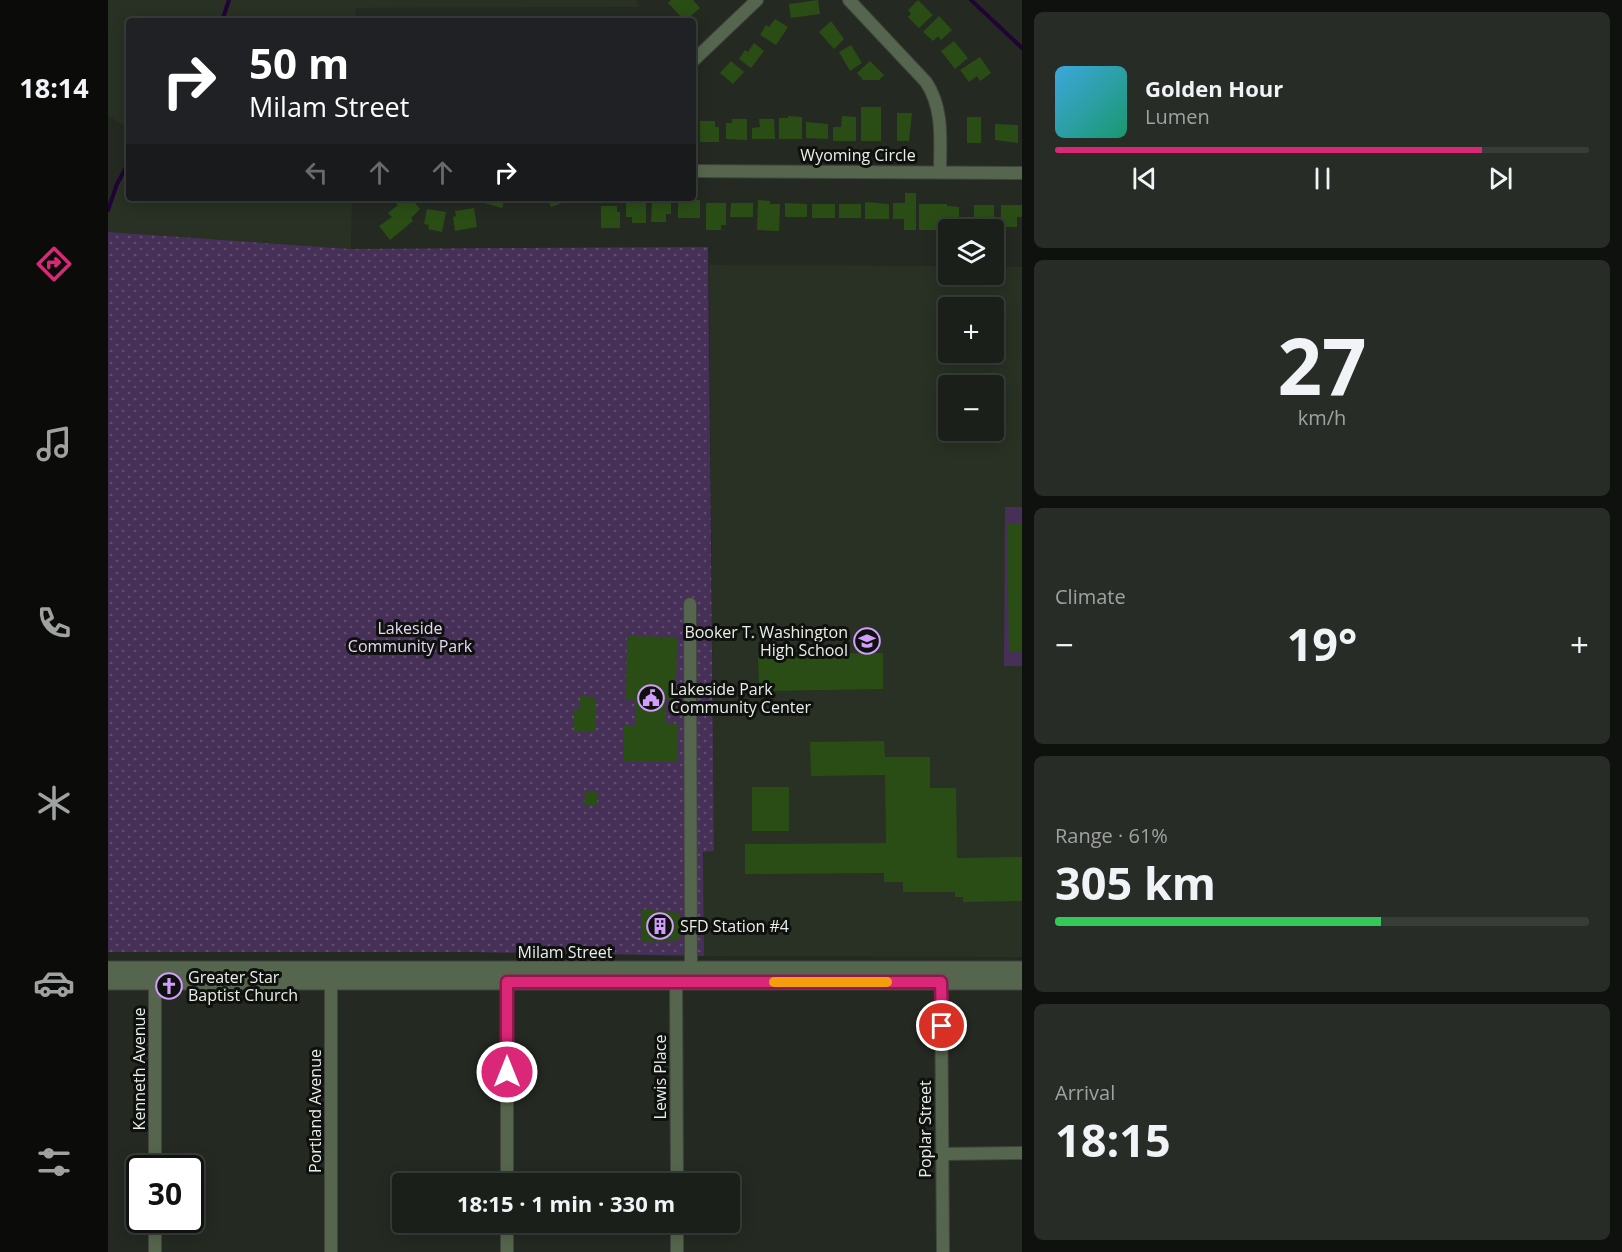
<!DOCTYPE html>
<html lang="en">
<head>
<meta charset="utf-8">
<style>
  body { margin:0; font-family:"Open Sans",sans-serif; background:#282c27; color:#f1f3f6; height:100vh; display:flex; flex-direction:column; font-size:22px; white-space:nowrap }
  * { box-sizing:border-box; margin:0 }
  p { font-size:20px; color:#a0a2a2 }
  .icon { flex:none; width:33px; height:33px; fill:none; stroke:currentColor; stroke-width:2; stroke-linecap:round; stroke-linejoin:round }
  .map { position:relative; flex:1; overflow:hidden }
  .panel { display:flex; flex-direction:column; gap:12px; padding:12px; background:#0f110e; width:600px }
  .panel>* { flex:none }
  .top-card { position:absolute; left:18px; top:18px; width:570px; height:183px; border-radius:6px; box-shadow:0 3px 15px #0003,0 0 0 2px #393d39; background:#202124; color:#fff; overflow:hidden }
  .tools { position:absolute; left:830px; top:219px; display:grid; gap:12px }
  .tools a { display:grid; place-items:center; width:66px; height:66px; border-radius:6px; background:#1b1f1a; box-shadow:0 3px 15px #0003,0 0 0 2px #393d39; font-size:30px }
  .speed { position:absolute; left:18px; top:1155px; display:flex; gap:12px; font-size:30px; font-weight:700; text-align:center }
  .speed>* { display:grid; place-content:center; width:78px; height:78px; border-radius:50%; background:#1b1f1a; box-shadow:0 3px 15px #0003,0 0 0 2px #393d39; line-height:1 }
  .speed .limit { border:3px solid #111; border-radius:9px; background:#fff; color:#111 }
  .pin { position:absolute; display:grid; place-items:center; width:51px; height:51px; color:#fff; margin:-26px; border:3px solid #fff; border-radius:50%; box-shadow:0 2px 6px #0007 }
  .me { position:absolute; width:66px; margin:-33px; rotate:0deg; stroke-linejoin:round; filter:drop-shadow(0 0 4px #0008) }
  .turn { display:flex; align-items:center; gap:21px; height:126px; padding:0 24px; font-size:27px }
  .turn .icon { width:78px; height:78px; stroke-width:2.5 }
  .turn b { display:block; font-size:42px; line-height:51px }
  .lanes { display:flex; align-items:center; height:57px; padding:0 24px; background:#0003; justify-content:center; gap:30px; direction:ltr }
  .lanes .off { opacity:.35 }
  .big { font-size:45px; font-weight:700; line-height:1.1 }
  .panel .tile { flex:1; display:flex; flex-direction:column; justify-content:center; gap:9px; min-width:0; padding:0 21px; border-radius:9px; background:#282c27 }
  .panel .dial { align-items:center; gap:0 }
  .dial b { font-size:78px; line-height:1 }
  .song { display:flex; align-items:center; gap:18px }
  .cover { width:72px; height:72px; border-radius:9px; background:linear-gradient(135deg,hsl(200 70% 55%),hsl(160 70% 35%)) }
  .played { height:6px; border-radius:3px; background:linear-gradient(90deg,#db2777 80%,#393d39 80%) }
  .keys { display:flex; justify-content:space-around; direction:ltr }
  .heat { display:flex; justify-content:space-between; align-items:center; font-size:33px; direction:ltr }
  .charge { height:9px; border-radius:4px; background:linear-gradient(90deg,#34c759 61%,#393d39 0) }
  .trip { position:absolute; left:284px; top:1173px; width:348px; height:60px; border-radius:6px; background:#1b1f1a; box-shadow:0 3px 15px #0003,0 0 0 2px #393d39; font-weight:700; line-height:60px; text-align:center }
  main { display:flex; flex:1; min-height:0 }
  .dock { display:flex; flex-direction:column; width:108px; justify-content:space-around; align-items:center; background:#0b0c0a; color:#a0a2a2 }
  .dock .icon { width:42px; height:42px }
  .dock .on { color:#db2777 }
  .dock b { font-size:27px; color:#f1f3f6 }
  .map>svg:first-child { display:block }
  .built { fill:#283124; fill-rule:evenodd }
  .grass { fill:url(#grass-dots) }
  .garden { fill:#463057 }
  .lines { fill:none; stroke-linecap:round; stroke-linejoin:round }
  .stream { stroke:#220335; stroke-width:4 }
  .building { fill:#2a4d16 }
  .minor-casing { stroke:#40453e; stroke-width:14 }
  .tertiary-casing { stroke:#40453e; stroke-width:17 }
  .minor { stroke:#56664e; stroke-width:12 }
  .tertiary { stroke:#56664e; stroke-width:15 }
  .route-casing { stroke:#8e194d; stroke-width:15 }
  .route { stroke:#db2777; stroke-width:10 }
  .slow { stroke:#f59e0b; stroke-width:10 }
  .labels { text-anchor:middle; dominant-baseline:central; stroke-width:6; stroke-linejoin:round; paint-order:stroke }
  .street-label { font-size:16px; fill:#eaeee9; stroke:#0f110e }
  .park-label { font-size:16px; fill:#e8d6f8; stroke:#0f110e }
  .poi-label { font-size:16px; fill:#eaeee9; stroke:#0f110e; text-anchor:start }
</style>
</head>
<body>
<main>
<nav class="dock">
<b>18:14</b>
<svg class="icon on" aria-label="directions" viewBox="0 0 24 24"><path d="M12 3l9 9-9 9-9-9zM9 14v-3h6M13 9l2 2-2 2"/></svg>
<svg class="icon" aria-label="music" viewBox="0 0 24 24"><path d="M9 18V5l10-2v13"/><circle cx="6" cy="18" r="3"/><circle cx="16" cy="16" r="3"/></svg>
<svg class="icon" aria-label="phone" viewBox="0 0 24 24"><path d="M5 4h4l2 5-3 2q2 4 5 5l2-3 5 2v4C11 20 4 13 5 4z"/></svg>
<svg class="icon" aria-label="climate" viewBox="0 0 24 24"><path d="M12 3v18M4 7l16 10M4 17L20 7"/></svg>
<svg class="icon" aria-label="car" viewBox="0 0 24 24"><path d="M5 17H2v-5l4-1 3-4h7l3 4 3 1v5h-3M9 17h6M6 11h13"/><circle cx="7" cy="17" r="2"/><circle cx="17" cy="17" r="2"/></svg>
<svg class="icon" aria-label="filters" viewBox="0 0 24 24"><path d="M4 7h16M4 17h16"/><circle cx="9" cy="7" r="2"/><circle cx="15" cy="17" r="2"/></svg>
</nav>
<div class="map">
<svg width="914" height="1252" viewBox="0 0 914 1252">
  <defs>
    <pattern id="grass-dots" width="8" height="8" patternUnits="userSpaceOnUse" patternTransform="scale(1.5)"><rect width="8" height="8" fill="#463057"/><path d="M2 2h.1M6 6h.1" fill="none" stroke="#614e6f" stroke-width="1.8" stroke-linecap="round"/></pattern>
  </defs>
  <rect width="100%" height="100%" fill="#242922"/>
  <g class="built">
    <path d="M0 0H528L532 7 248 8 247 21H21V129L0 116Z"/>
    <path d="M21 165V198H244L243 249 0 232V213L14 175Z"/>
    <path d="M601 265 840 266V274H885V267H914V957L596 956 595 851H606ZM840 308H885V352H840ZM840 386H885V430H840Z"/>
  </g>
  <path class="grass" d="M0 232 243 249 600 247 606 851 595 852 596 956 366 952H0Z"/>
  <path class="garden" d="M897 507H914V666H896Z"/>
  <g class="lines">
    <g class="stream">
      <path d="M863 0 914 48"/>
      <path d="M114 21 121 0"/>
      <path d="M0 210 9 184 21 162"/>
    </g>
  </g>
  <g class="building">
    <path d="M563 0H585L592 8 577 21 560 3Z"/>
    <path d="M710 0 712 14 683 18 681 4Z"/>
    <path d="M810 0 825 15 811 28 800 17 803 14 800 10Z"/>
    <path d="M831 16 844 30 833 40 830 36 825 41 815 32Z"/>
    <path d="M667 19 680 27 668 45 652 35 658 25 661 27Z"/>
    <path d="M723 21 736 39 726 49 711 32Z"/>
    <path d="M846 41 860 58 847 69 833 51Z"/>
    <path d="M646 43 656 51 643 68 631 59 637 50 640 52Z"/>
    <path d="M743 45 754 63 742 71 731 52Z"/>
    <path d="M872 57 883 73 872 81 869 76 861 82 852 70Z"/>
    <path d="M623 61 636 72 625 84 612 73Z"/>
    <path d="M762 61 776 75 771 80H755L749 73Z"/>
    <rect x="753" y="107" width="20" height="34"/>
    <path d="M789 113H804L801 141H789Z"/>
    <path d="M680 116 694 117V139H671V118H680Z"/>
    <path d="M734 116 748 117V141H725V127H733Z"/>
    <rect x="859" y="117" width="14" height="26"/>
    <path d="M624 119H639V140L618 139V123H624Z"/>
    <path d="M651 119H666L667 139H644V128L652 127Z"/>
    <path d="M592 121H607V127H611V142H592Z"/>
    <path d="M698 122 720 124V139L698 138Z"/>
    <path d="M887 124 910 125V143L887 140Z"/>
    <path d="M797 193H808V230H796V219H785V203H797Z"/>
    <path d="M292 198H303L312 209 303 218 305 221 282 240 271 226 284 217 280 213 290 205 287 202Z"/>
    <path d="M369 198H397L394 208 369 201Z"/>
    <path d="M440 198H455L456 202 443 207Z"/>
    <path d="M581 200H592V218H570V203H581Z"/>
    <path d="M650 200 662 201V204H672L671 231 649 230Z"/>
    <path d="M518 202H538V223H524V217H518Z"/>
    <path d="M544 202H563V214H558V222H543Z"/>
    <path d="M757 202 781 204V219H757Z"/>
    <path d="M598 203H618V225H613V230H598Z"/>
    <path d="M623 203H645V217H622Z"/>
    <path d="M677 203 699 204V217H677Z"/>
    <rect x="704" y="204" width="23" height="14"/>
    <rect x="731" y="204" width="22" height="14"/>
    <path d="M811 204H839V206L851 207V220H839L838 230H811Z"/>
    <path d="M866 205H886V220H881V226H866Z"/>
    <path d="M893 205H914V217H909V227H893Z"/>
    <path d="M493 206H509V212H512V228H493Z"/>
    <path d="M366 208 369 227 347 231 345 217 348 216 347 211Z"/>
    <path d="M319 209 338 212 334 232 320 229 321 225 316 224Z"/>
    <path d="M899 524H914V651L901 652Z"/>
    <path d="M519 636 569 637 568 700H558V723L570 724V761H516V725H528V700H518Z"/>
    <path d="M775 653V689L651 691 650 654Z"/>
    <path d="M472 696 488 697V731H466V709H472Z"/>
    <path d="M776 741 777 757H822V788H848L849 858 914 857V901L855 902V897H847V892H795V882H776V873L637 874V844L778 843 777 775 703 776 702 742Z"/>
    <rect x="644" y="787" width="37" height="44"/>
    <path d="M477 792H489V806H476Z"/>
    <path d="M533 909 572 913V940L533 942Z"/>
  </g>
  <g class="lines">
    <g class="minor-casing">
      <g id="minor">
        <path d="M741 0 818 82C836 109 832 141 832 172"/>
        <path d="M585 61 649 0"/>
        <path d="M585 171 914 173"/>
        <path d="M582 604 583 969"/>
        <path d="M47 973V1168"/>
        <path d="M223 973V1252"/>
        <path d="M833 973 835 1252"/>
        <path d="M568 974 569 1184"/>
        <path d="M834 1154 914 1153"/>
        <path d="M399 1184V974"/>
        <path d="M47 1220V1252"/>
        <path d="M399 1252V1222"/>
        <path d="M569 1252V1222"/>
      </g>
    </g>
    <g class="tertiary-casing">
      <g id="tertiary">
        <path d="M0 969H914"/>
        <path d="M0 982H914"/>
      </g>
    </g>
    <use href="#minor" class="minor"/>
    <use href="#tertiary" class="tertiary"/>
  </g>
  <g class="lines">
    <g class="route-casing">
      <path id="route" d="M399 1072V982H833L834 1026"/>
    </g>
    <use href="#route" class="route"/>
    <path class="slow" d="M666 982H779"/>
  </g>
  <defs>
    <g id="school-ring" transform="scale(1.35)"><circle r="9.5" fill="#0f110e" stroke="#d29dfd" stroke-width="1.5"/><path d="M0-5L7-2L0 1L-7-2ZM-4 1L0 2.5L4 1V4Q0 6-4 4Z" fill="#d29dfd"/></g>
    <g id="civic-ring" transform="scale(1.35)"><circle r="9.5" fill="#0f110e" stroke="#d29dfd" stroke-width="1.5"/><path d="M-.6-6.5H3V-4.5H.6V-3L4-1V1h2V6H-6V1h2V-1L-.6-3ZM-1.2 2.5V6h2.4V2.5Z" fill="#d29dfd"/></g>
    <g id="building-ring" transform="scale(1.35)"><circle r="9.5" fill="#0f110e" stroke="#d29dfd" stroke-width="1.5"/><path d="M-4-6H4V6H1V3H-1V6H-4ZM-2.5-4.3h1.7v1.8h-1.7ZM.8-4.3h1.7v1.8H.8ZM-2.5-1h1.7V.8h-1.7ZM.8-1h1.7V.8H.8Z" fill="#d29dfd"/></g>
    <g id="church-ring" transform="scale(1.35)"><circle r="9.5" fill="#0f110e" stroke="#d29dfd" stroke-width="1.5"/><path d="M-1.2-6h2.4v3.5h3.3v2.4h-3.3V6h-2.4V-.1h-3.3v-2.4h3.3Z" fill="#d29dfd"/></g>
  </defs>
  <g fill-rule="evenodd">
    <use href="#school-ring" x="759" y="641"/>
    <use href="#civic-ring" x="543" y="698"/>
    <use href="#building-ring" x="552" y="926"/>
    <use href="#church-ring" x="61" y="986"/>
  </g>
  <g class="labels">
    <g class="street-label">
      <text x="750" y="155">Wyoming Circle</text>
      <text x="457" y="952">Milam Street</text>
      <text transform="translate(31 1069) rotate(-90)">Kenneth Avenue</text>
      <text transform="translate(552 1077) rotate(-90)">Lewis Place</text>
      <text transform="translate(207 1111) rotate(-90)">Portland Avenue</text>
      <text transform="translate(817 1129) rotate(-90)">Poplar Street</text>
    </g>
    <g class="park-label">
      <text x="302" y="628">Lakeside<tspan x="302" dy="18">Community Park</tspan></text>
    </g>
    <g class="poi-label">
      <text x="740" y="632" text-anchor="end">Booker T. Washington<tspan x="740" dy="18">High School</tspan></text>
      <text x="562" y="689">Lakeside Park<tspan x="562" dy="18">Community Center</tspan></text>
      <text x="572" y="926">SFD Station #4</text>
      <text x="80" y="977">Greater Star<tspan x="80" dy="18">Baptist Church</tspan></text>
    </g>
  </g>
</svg>
<div class="tools">
<a><svg class="icon" aria-label="layers" viewBox="0 0 24 24"><path d="M12 4l9 5-9 5-9-5zM3 14l9 5 9-5"/></svg></a>
<a>+</a>
<a>−</a>
</div>
<div class="speed"><div class="limit">30</div></div>
<div class="pin" style="left:834px;top:1026px;background:#d93025"><svg class="icon" aria-label="arrive" viewBox="0 0 24 24"><path d="M6 21V4h12l-3 4 3 4H6"/></svg></div>
<svg class="me" style="left:399px;top:1072px" viewBox="-20 -20 40 40"><circle r="17" fill="#db2777" stroke="#fff" stroke-width="3"/><path d="M0-11L8 9 0 5-8 9z" fill="#fff"/></svg>
<div class="trip">18:15 · 1 min · 330 m</div>
<div class="top-card">
<div class="turn"><svg class="icon" aria-label="right" viewBox="0 0 24 24"><path d="M7 20v-9h11M14 6l5 5-5 5"/></svg><div><b>50 m</b>Milam Street</div></div>
<div class="lanes"><svg class="icon off" aria-label="left" viewBox="0 0 24 24"><path d="M17 20v-9H6M10 6l-5 5 5 5"/></svg><svg class="icon off" aria-label="ahead" viewBox="0 0 24 24"><path d="M12 20V5M6 11l6-6 6 6"/></svg><svg class="icon off" aria-label="ahead" viewBox="0 0 24 24"><path d="M12 20V5M6 11l6-6 6 6"/></svg><svg class="icon" aria-label="right" viewBox="0 0 24 24"><path d="M7 20v-9h11M14 6l5 5-5 5"/></svg></div>
</div>
</div>
<section class="panel">
<div class="tile">
<div class="song"><i class="cover"></i><div><b>Golden Hour</b><p>Lumen</p></div></div>
<div class="played"></div>
<div class="keys"><svg class="icon" aria-label="previous" viewBox="0 0 24 24"><path d="M18 5L8 12l10 7zM5 5v14"/></svg><svg class="icon" aria-label="pause" viewBox="0 0 24 24"><path d="M8 5v14M16 5v14"/></svg><svg class="icon" aria-label="next" viewBox="0 0 24 24"><path d="M6 5l10 7-10 7zM19 5v14"/></svg></div>
</div>
<div class="tile dial"><b>27</b><p>km/h</p></div>
<div class="tile"><p>Climate</p>
<div class="heat"><a>−</a><b class="big">19°</b><a>+</a></div>
</div>
<div class="tile"><p>Range · 61%</p><b class="big">305 km</b><div class="charge"></div></div>
<div class="tile"><p>Arrival</p><b class="big">18:15</b></div>
</section>
</main>
</body>
</html>
